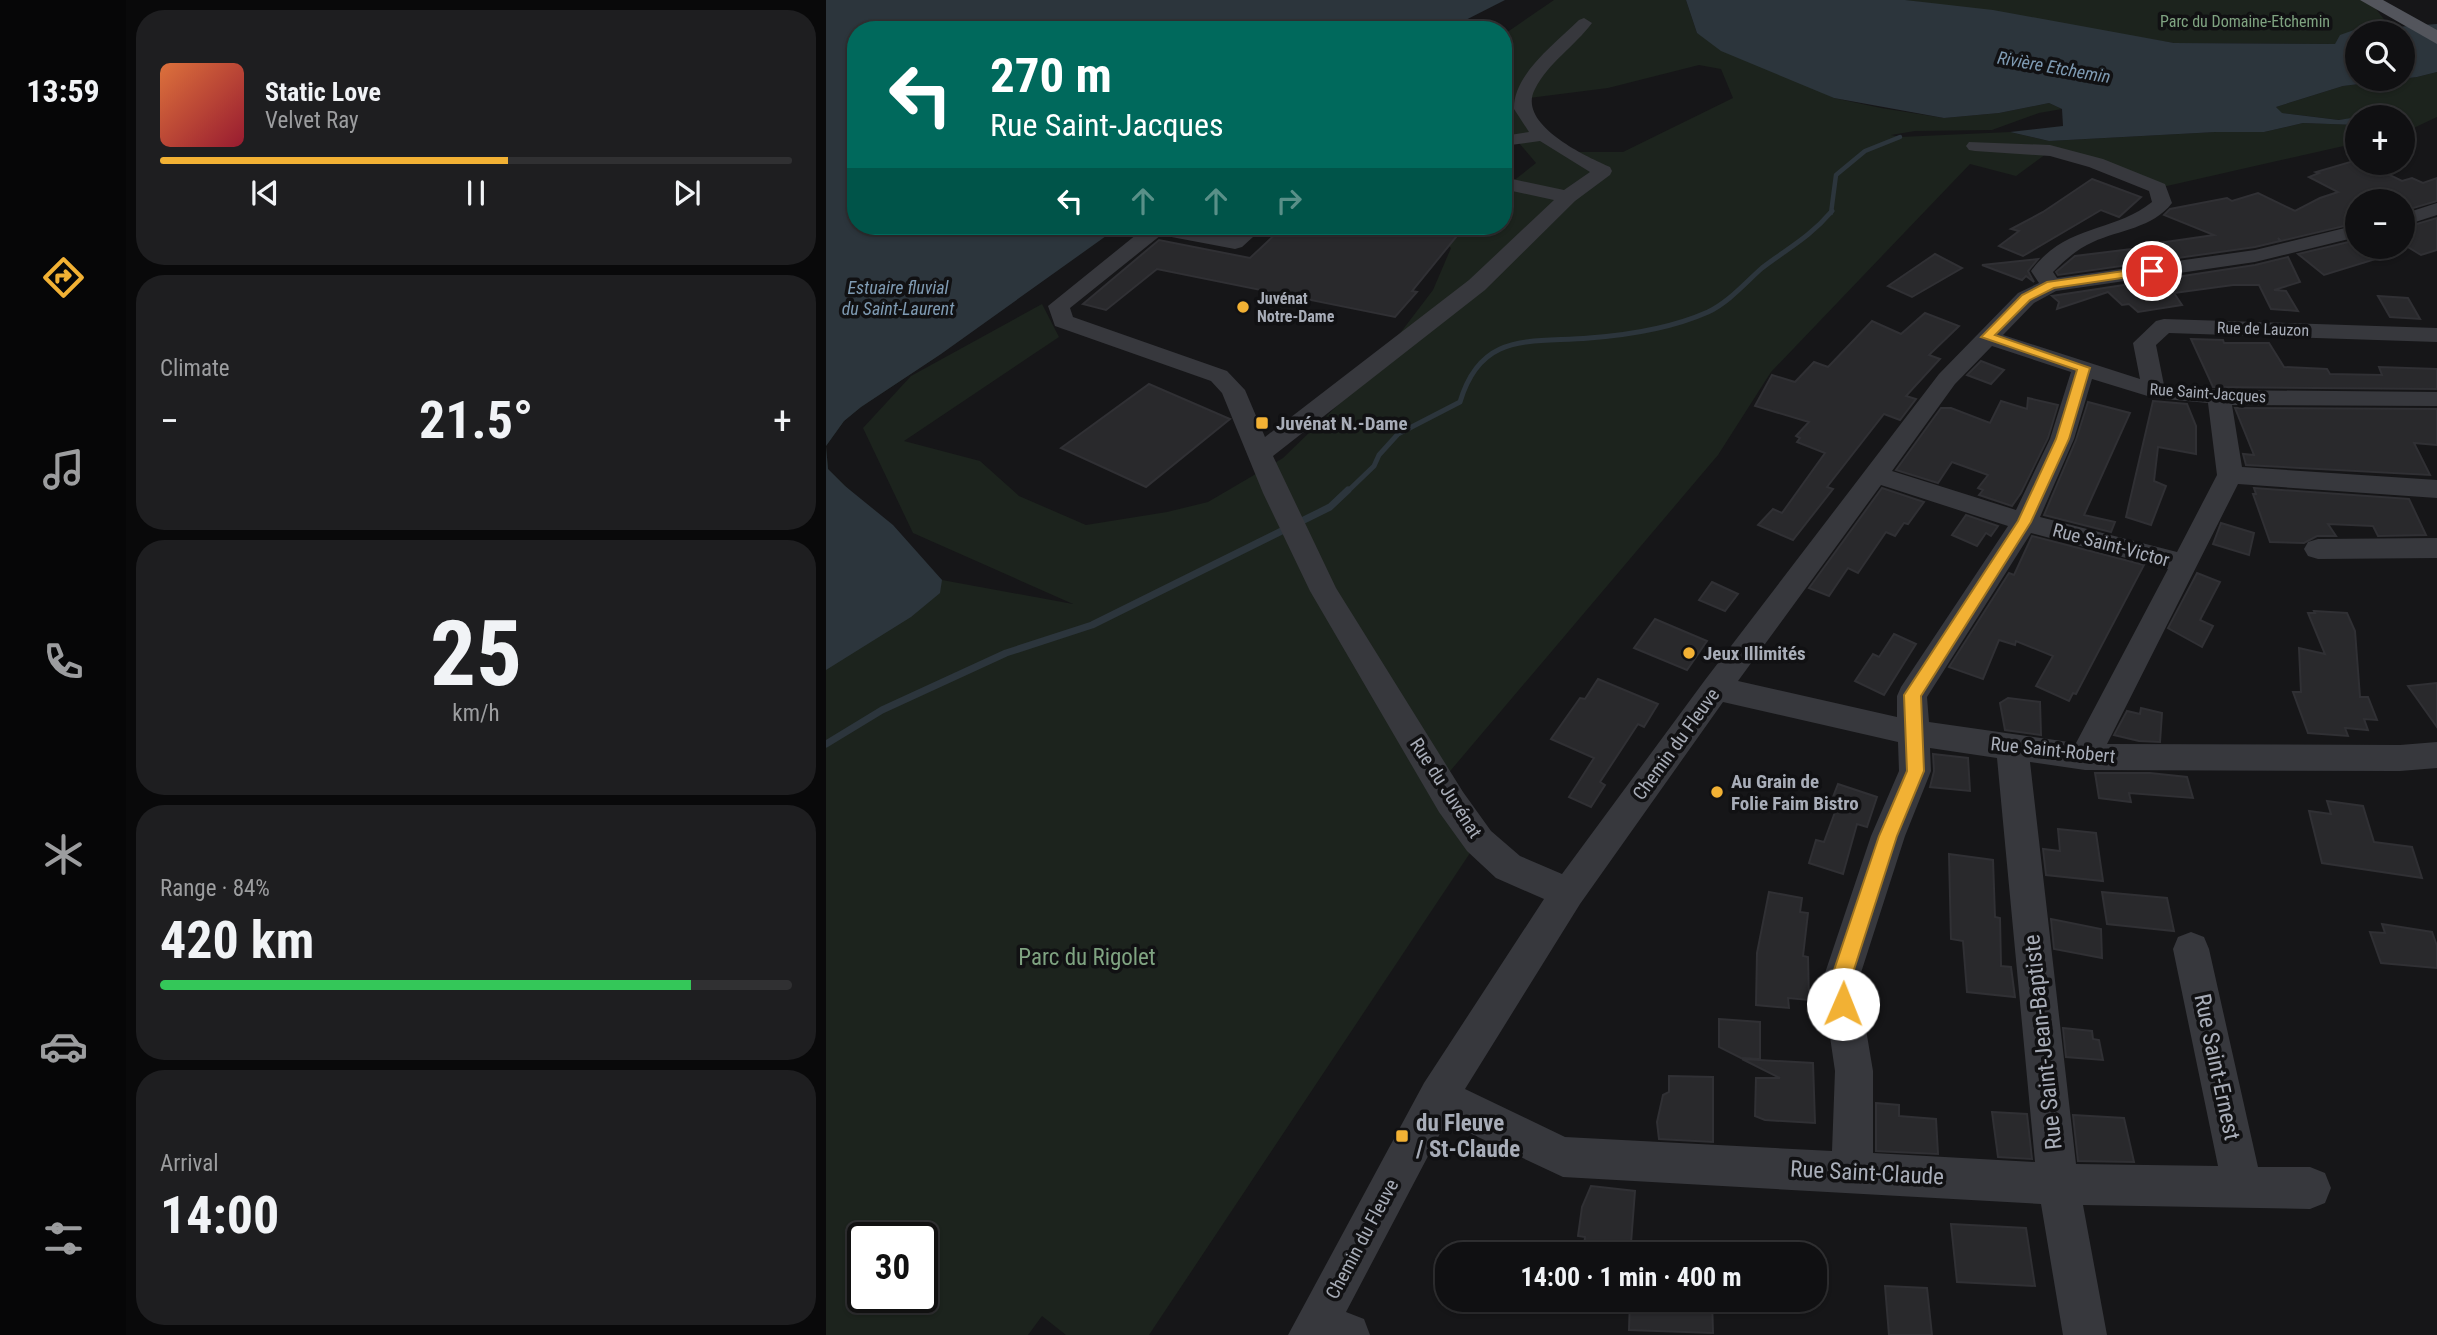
<!DOCTYPE html>
<html lang="en">
<head>
<meta charset="utf-8">
<style>
  body { margin:0; font-family:"Roboto Condensed",sans-serif; background:#1e1e20; color:#f1f3f6; height:100vh; display:flex; flex-direction:column; font-size:26px; white-space:nowrap }
  * { box-sizing:border-box; margin:0 }
  p { font-size:23px; color:#9c9d9f }
  .icon { flex:none; width:38px; height:38px; fill:none; stroke:currentColor; stroke-width:2; stroke-linecap:round; stroke-linejoin:round }
  .map { position:relative; flex:1; overflow:hidden }
  .sheet { display:flex; flex-direction:column; gap:10px; padding:10px; background:#09090a; width:700px }
  .sheet>* { flex:none }
  .guide { position:absolute; left:21px; top:21px; width:665px; height:214px; border-radius:28px; box-shadow:0 2px 5px #0004,0 0 0 2px #303032; background:#00695c; color:#fff; overflow:hidden }
  .buttons { position:absolute; left:1519px; top:21px; display:grid; gap:14px }
  .buttons a { display:grid; place-items:center; width:70px; height:70px; border-radius:50%; background:#101012; box-shadow:0 2px 5px #0004,0 0 0 2px #303032; font-size:35px }
  .speed { position:absolute; left:21px; top:1222px; display:flex; gap:14px; font-size:35px; font-weight:700; text-align:center }
  .speed>* { display:grid; place-content:center; width:91px; height:91px; border-radius:50%; background:#101012; box-shadow:0 2px 5px #0004,0 0 0 2px #303032; line-height:1 }
  .speed .limit { border:4px solid #111; border-radius:10px; background:#fff; color:#111 }
  .pin { position:absolute; display:grid; place-items:center; width:60px; height:60px; color:#fff; margin:-30px; border:4px solid #fff; border-radius:50%; box-shadow:0 2px 7px #0007 }
  .me { position:absolute; width:77px; margin:-38px; rotate:1deg; stroke-linejoin:round; filter:drop-shadow(0 0 5px #0008) }
  .turn { display:flex; align-items:center; gap:24px; height:147px; padding:0 28px; font-size:32px }
  .turn .icon { width:91px; height:91px; stroke-width:2.5 }
  .turn b { display:block; font-size:49px; line-height:60px }
  .lanes { display:flex; align-items:center; height:66px; padding:0 28px; background:#0003; justify-content:center; gap:35px; direction:ltr }
  .lanes .off { opacity:.35 }
  .big { font-size:52px; font-weight:700; line-height:1.1 }
  .sheet .card { flex:1; display:flex; flex-direction:column; justify-content:center; gap:10px; min-width:0; padding:0 24px; border-radius:28px; background:#1e1e20 }
  .sheet .dial { align-items:center; gap:0 }
  .dial b { font-size:91px; line-height:1 }
  .song { display:flex; align-items:center; gap:21px }
  .cover { width:84px; height:84px; border-radius:10px; background:linear-gradient(135deg,hsl(20 70% 55%),hsl(350 70% 35%)) }
  .played { height:7px; border-radius:4px; background:linear-gradient(90deg,#f2b134 55%,#303032 55%) }
  .keys { display:flex; justify-content:space-around; direction:ltr }
  .heat { display:flex; justify-content:space-between; align-items:center; font-size:38px; direction:ltr }
  .charge { height:10px; border-radius:5px; background:linear-gradient(90deg,#34c759 84%,#303032 0) }
  .trip { position:absolute; left:609px; top:1242px; width:392px; height:70px; border-radius:28px; background:#101012; box-shadow:0 2px 5px #0004,0 0 0 2px #303032; font-weight:700; line-height:70px; text-align:center }
  main { display:flex; flex:1; min-height:0 }
  .tabs { display:flex; flex-direction:column; width:126px; justify-content:space-around; align-items:center; background:#060607; color:#9c9d9f }
  .tabs .icon { width:49px; height:49px }
  .tabs .selected { color:#f2b134 }
  .tabs b { font-size:32px; color:#f1f3f6 }
  .map>svg:first-child { display:block }
  .green { fill:#1c231d; fill-rule:evenodd }
  .water { fill:#2c353c; fill-rule:evenodd }
  .lines { fill:none; stroke-linecap:round; stroke-linejoin:round }
  .stream-far2 { stroke:#2c353c; stroke-width:4.5 }
  .stream-far1 { stroke:#2c353c; stroke-width:5 }
  .stream { stroke:#2c353c; stroke-width:7 }
  .building { fill:#29292c; stroke:#303034; stroke-width:2 }
  .minor { fill:#37383d; fill-rule:evenodd }
  .major { fill:#53555c; fill-rule:evenodd }
  .route { fill:#f2b134; stroke:#9d7322; stroke-width:2 }
  .poi-dot { fill:#f2b134; stroke:#111113; stroke-width:2.5 }
  .labels { text-anchor:middle; dominant-baseline:central; stroke-width:7; stroke-linejoin:round; paint-order:stroke }
  .far-park-label { font-size:16px; fill:#7fa381; stroke:#111113 }
  .far-poi-label { font-size:16px; font-weight:bold; fill:#a8adb8; stroke:#111113; text-anchor:start }
  .far-street-label { font-size:16px; fill:#a8adb8; stroke:#111113 }
  .far-water-label { font-size:18px; font-style:italic; fill:#7f9bb3; stroke:#111113 }
  .poi-label { font-size:19px; font-weight:bold; fill:#a8adb8; stroke:#111113; text-anchor:start }
  .street-label { font-size:19px; fill:#a8adb8; stroke:#111113 }
  .near-park-label { font-size:23px; fill:#7fa381; stroke:#111113 }
  .near-street-label { font-size:23px; fill:#a8adb8; stroke:#111113 }
  .near-poi-label { font-size:23px; font-weight:bold; fill:#a8adb8; stroke:#111113; text-anchor:start }
</style>
</head>
<body>
<main>
<nav class="tabs">
<b>13:59</b>
<svg class="icon selected" aria-label="directions" viewBox="0 0 24 24"><path d="M12 3l9 9-9 9-9-9zM9 14v-3h6M13 9l2 2-2 2"/></svg>
<svg class="icon" aria-label="music" viewBox="0 0 24 24"><path d="M9 18V5l10-2v13"/><circle cx="6" cy="18" r="3"/><circle cx="16" cy="16" r="3"/></svg>
<svg class="icon" aria-label="phone" viewBox="0 0 24 24"><path d="M5 4h4l2 5-3 2q2 4 5 5l2-3 5 2v4C11 20 4 13 5 4z"/></svg>
<svg class="icon" aria-label="climate" viewBox="0 0 24 24"><path d="M12 3v18M4 7l16 10M4 17L20 7"/></svg>
<svg class="icon" aria-label="car" viewBox="0 0 24 24"><path d="M5 17H2v-5l4-1 3-4h7l3 4 3 1v5h-3M9 17h6M6 11h13"/><circle cx="7" cy="17" r="2"/><circle cx="17" cy="17" r="2"/></svg>
<svg class="icon" aria-label="filters" viewBox="0 0 24 24"><path d="M4 7h16M4 17h16"/><circle cx="9" cy="7" r="2"/><circle cx="15" cy="17" r="2"/></svg>
</nav>
<section class="sheet">
<div class="card">
<div class="song"><i class="cover"></i><div><b>Static Love</b><p>Velvet Ray</p></div></div>
<div class="played"></div>
<div class="keys"><svg class="icon" aria-label="previous" viewBox="0 0 24 24"><path d="M18 5L8 12l10 7zM5 5v14"/></svg><svg class="icon" aria-label="pause" viewBox="0 0 24 24"><path d="M8 5v14M16 5v14"/></svg><svg class="icon" aria-label="next" viewBox="0 0 24 24"><path d="M6 5l10 7-10 7zM19 5v14"/></svg></div>
</div>
<div class="card"><p>Climate</p>
<div class="heat"><a>−</a><b class="big">21.5°</b><a>+</a></div>
</div>
<div class="card dial"><b>25</b><p>km/h</p></div>
<div class="card"><p>Range · 84%</p><b class="big">420 km</b><div class="charge"></div></div>
<div class="card"><p>Arrival</p><b class="big">14:00</b></div>
</section>
<div class="map">
<svg width="1611" height="1335" viewBox="0 0 1611 1335">
  <rect width="100%" height="100%" fill="#161618"/>
  <g class="green">
    <path d="M728 0H860L871 33 1008 98 1055 108 1118 118 1173 113 1223 103 1236 109 1213 113 1166 130 1089 131 1065 135 1074 137 1184 132 1223 141 1390 132H1438L1477 123 1531 125V143L1332 188 1224 151 1190 176 1144 164 945 372 892 455 614 783 652 841 323 1335H240L216 1316 202 1335H0V95L30 226 115 354 35 407 18 421 0 446 2 469 116 580 247 604 87 533 37 428 85 376 216 304 233 337 78 441 154 461 193 496 260 525 341 512 382 502 457 458 518 399 562 349 607 290 625 248 614 237 628 226H677V189L710 163 677 124V35ZM873 65 895 69 907 98 797 152H751L716 130 700 105 703 98 782 88ZM37 1237H96V1297H37Z"/>
    <path d="M1079 0H1543L1564 27C1544 33 1529 34 1510 44L1348 43Z"/>
    <path d="M1611 72V117L1577 133V117L1552 115 1514 120 1455 113 1450 107 1517 86 1591 77Z"/>
  </g>
  <g class="water">
    <path d="M0 0H679L620 30H30V226H294L115 354 35 407 18 421 0 446 2 469 19 486 67 525 116 580 114 593 85 617 0 670Z"/>
    <path d="M860 0H1079L1167 10 1348 43 1509 44 1514 35 1528 30 1611 24V72L1591 77 1517 86 1450 107 1456 113 1513 120 1531 117V125L1477 123 1438 132H1390L1223 141 1184 132 1237 126 1236 109 1223 103 1173 113 1118 118 1008 98 895 51 871 33ZM1531 33H1577V79H1531Z"/>
  </g>
  <g class="lines">
    <path class="stream-far2" d="M1005 213 1010 175 1039 151 1074 137"/>
    <path class="stream-far1" d="M521 492 548 466 553 455 572 434 634 402C655 331 704 343 763 338 803 335 846 328 882 312 903 302 919 283 936 268 962 248 983 238 1006 211"/>
    <path class="stream" d="M0 744 56 710 180 653 266 625 504 507 522 490"/>
  </g>
  <g class="building">
    <path d="M1531 160V163H1539L1576 181 1586 178 1597 183 1611 178V201L1577 211V201H1531V223L1455 241 1452 238 1454 241 1429 247 1232 275 1230 272 1249 256 1314 248 1312 246 1388 235 1338 215 1344 209 1401 198 1406 201 1432 193 1469 211 1494 198 1512 192 1483 177 1493 173 1490 172Z"/>
    <path d="M1266 179 1315 197 1293 217 1275 210 1197 256 1173 246 1193 231 1185 229 1217 212Z"/>
    <path d="M1611 218V250L1595 255 1577 244V228Z"/>
    <path d="M458 226H639L586 291 591 292 569 317 331 269 280 310 257 304 333 240 424 258Z"/>
    <path d="M1531 240V247H1536L1553 258 1498 275 1472 254Z"/>
    <path d="M1109 254 1136 268 1086 297 1062 286Z"/>
    <path d="M1462 257 1474 282 1448 290 1460 291 1472 311 1445 309 1433 285H1407L1348 293 1356 305 1312 312 1303 304 1296 305 1282 292 1231 309 1233 302 1226 296 1429 265Z"/>
    <path d="M1212 259 1202 271 1208 282 1200 276 1196 280 1156 265Z"/>
    <path d="M1552 296 1582 298 1594 319 1564 317Z"/>
    <path d="M1099 313 1133 326 1103 355 1114 359 1080 396 1090 399 1074 420 1058 414 1001 487 1007 489 967 540 932 525 947 509 956 513 999 453 971 442 974 438 970 436 983 422 929 406 946 375 969 382 988 362 1002 367 1046 321 1075 334Z"/>
    <path d="M1365 339 1397 340 1398 343H1443L1458 367 1501 369 1504 374 1556 375 1553 367 1611 369V389L1387 387Z"/>
    <path d="M1155 361 1178 370 1165 384 1141 375Z"/>
    <path d="M323 384 404 419 320 487 235 448Z"/>
    <path d="M1202 398 1232 405 1222 438 1195 493 1186 506 1153 495 1157 490 1152 488 1162 475 1126 462 1112 483 1070 470 1115 408H1125L1164 423 1175 401 1201 409Z"/>
    <path d="M1327 401 1361 404 1370 426V454L1332 447 1328 481 1340 486 1325 525 1300 517Z"/>
    <path d="M1262 402 1304 413 1258 515 1289 522 1285 532 1218 515 1250 440Z"/>
    <path d="M1409 408 1611 409V445L1588 443 1604 475 1420 465 1417 454 1428 455Z"/>
    <path d="M1056 488 1098 502 1082 524 1078 523 1069 536 1060 532 1032 573 1022 568 1003 596 983 588Z"/>
    <path d="M1428 488 1583 499 1600 535 1552 536 1547 526 1502 524 1510 536H1491L1478 543 1444 542 1427 494H1430Z"/>
    <path d="M1140 515 1172 526 1165 536 1160 533 1151 546 1126 535Z"/>
    <path d="M1395 523 1428 533 1423 555 1387 544Z"/>
    <path d="M1206 536 1318 565 1250 694 1247 693 1243 701 1210 686 1227 656 1190 641 1189 645 1173 640 1157 679 1123 667 1183 573 1188 575Z"/>
    <path d="M1371 573 1394 582 1374 620 1387 626 1376 647 1342 628Z"/>
    <path d="M886 582 912 594 899 611 873 600Z"/>
    <path d="M1488 611 1521 613 1529 631 1534 697H1542L1551 720 1538 719 1542 730 1519 728 1522 736 1482 733 1467 692H1475L1473 648 1499 654 1482 613H1489Z"/>
    <path d="M829 619 881 641 861 670 808 648Z"/>
    <path d="M1068 634 1090 644 1058 695 1029 681 1047 654 1053 657Z"/>
    <path d="M772 679 832 704 818 727 812 724 774 782 779 785 765 807 743 797 768 758 725 739 754 698 759 699Z"/>
    <path d="M1611 683V727L1582 686Z"/>
    <path d="M1182 698 1214 702 1215 735 1179 730 1174 703Z"/>
    <path d="M1315 708 1336 713 1334 742 1313 741 1288 735 1301 711 1314 714Z"/>
    <path d="M1107 754 1142 758 1144 791 1104 787 1108 771Z"/>
    <path d="M1269 773H1324L1361 777 1367 798 1303 793 1305 802 1273 798Z"/>
    <path d="M1012 784 1051 797 1041 827 1031 824 1017 874 983 863 990 840 998 842 1012 804 1005 802Z"/>
    <path d="M1501 801 1537 806 1548 842 1586 847 1596 878 1496 863 1483 811 1505 814Z"/>
    <path d="M1232 829 1270 833 1277 881 1220 875 1217 849 1234 851Z"/>
    <path d="M1123 854 1167 860 1169 917 1174 918 1175 966 1185 967 1189 997 1141 992 1137 941 1125 939Z"/>
    <path d="M943 892 976 898 974 912 982 913 977 956 982 957 983 1000 962 998 963 1008 930 1005 931 953Z"/>
    <path d="M1276 892 1341 898 1348 931 1281 924Z"/>
    <path d="M1225 919 1275 929 1276 958 1228 949Z"/>
    <path d="M1556 924 1606 932 1611 946V968L1555 963 1544 932 1559 933Z"/>
    <path d="M893 1019 934 1022V1059L915 1058 893 1047Z"/>
    <path d="M1237 1028 1266 1031 1267 1039 1273 1040 1277 1060 1240 1057Z"/>
    <path d="M916 1059 987 1063 989 1123 939 1120 929 1116 930 1078H954Z"/>
    <path d="M843 1076 887 1077V1142L833 1139 831 1122 837 1095 843 1092Z"/>
    <path d="M1050 1103 1073 1105V1116L1110 1119 1112 1154 1050 1151Z"/>
    <path d="M1166 1112 1201 1114 1206 1159 1172 1157Z"/>
    <path d="M1247 1115 1298 1118 1308 1162 1252 1161Z"/>
    <path d="M765 1186 809 1191 805 1243 784 1241 782 1255H757L759 1237 752 1236 756 1207Z"/>
    <path d="M1125 1224 1200 1228 1209 1286 1131 1282Z"/>
    <path d="M1059 1286 1101 1288 1106 1335H1063Z"/>
    <path d="M804 1300H886L887 1333 803 1330Z"/>
  </g>
  <g class="lines">
    <g class="minor">
      <path d="M758 18 766 23C749 46 722 63 709 89 690 124 759 156 784 167L786 171 784 175 749 201 659 290 447 456 510 588 637 792 665 831 694 856 736 874 879 680 1113 374 1192 293 1213 283 1205 271C1239 224 1287 233 1326 202L1323 191 1263 167 1224 156 1149 151 1143 150 1140 146 1143 142 1224 145 1277 159 1339 184 1346 203C1327 228 1293 230 1267 242 1251 249 1239 260 1227 272L1231 278 1429 250 1531 225V237L1429 262 1230 291 1208 303 1177 335 1314 379 1307 343 1330 321 1338 319 1611 328V342L1343 333 1330 345 1338 385 1393 390 1611 392V406L1406 405 1416 467 1611 480V498L1412 484 1281 744 1574 745 1611 742V768L1574 771 1259 770 1204 762 1250 1164 1392 1166 1347 949 1352 937 1365 932 1378 937 1383 949 1432 1167H1484L1499 1173 1505 1188 1499 1203 1484 1209 1257 1205 1281 1335H1237L1215 1204 737 1177 620 1122 520 1312 538 1319 544 1335H462L598 1083 718 899 670 878 641 851 613 812 484 591 437 493 396 393 385 381 229 326 222 306 321 226H351L405 236 417 226H439L416 247 409 249 335 235 244 308 247 317 401 371 419 390 439 437 643 280 728 200 677 189V177L738 190 764 172 714 141 677 146V136L703 132 688 109C687 74 730 43 753 20ZM1166 346 1245 372 1224 439 1190 510 1066 471 1129 384ZM1266 379 1328 398 1382 403 1391 475 1351 552 1214 517 1248 439ZM1055 485 1182 526 1075 687 1071 696V717L912 681ZM1205 533 1342 569 1250 743 1103 722 1101 697ZM897 702 1072 742 1073 771 1045 836 996 982 1009 1071 1006 1151 739 1137 639 1089 754 904ZM1104 748 1171 758 1209 1162 1047 1153V1071L1032 982 1079 836 1105 771Z"/>
      <path d="M1611 203V215L1577 226V214Z"/>
      <path d="M1611 538V558L1492 559 1482 556 1478 549 1482 542 1492 539Z"/>
    </g>
    <path class="major" d="M1534 0H1557L1611 30V44Z"/>
  </g>
  <path class="route" d="M1326 267 1330 268V273L1228 288 1204 300 1169 335 1264 368 1243 439 1205 522 1095 696 1098 771 1071 836 1024 982 1027 1004 1024 1011 1017 1014 1010 1011 1004 982 1053 836 1081 771 1078 695 1192 521 1230 439 1251 370 1155 337 1196 295 1221 282Z"/>
  <g class="poi-dot">
    <circle cx="417" cy="307" r="7"/>
    <rect x="429" y="416" width="14" height="14" rx="3.5"/>
    <circle cx="863" cy="653" r="7"/>
    <circle cx="891" cy="792" r="7"/>
    <rect x="569" y="1129" width="14" height="14" rx="3.5"/>
  </g>
  <g class="labels">
    <g class="far-park-label">
      <text x="1419" y="21">Parc du Domaine-Etchemin</text>
    </g>
    <g class="far-poi-label">
      <text x="431" y="298">Juvénat<tspan x="431" dy="18">Notre-Dame</tspan></text>
    </g>
    <g class="far-street-label">
      <text transform="translate(1437 329) rotate(2)">Rue de Lauzon</text>
      <text transform="translate(1382 393) rotate(4)">Rue Saint-Jacques</text>
    </g>
    <g class="far-water-label">
      <text transform="translate(1228 67) rotate(10)">Rivière Etchemin</text>
      <text x="72" y="287">Estuaire fluvial<tspan x="72" dy="21">du Saint-Laurent</tspan></text>
    </g>
    <g class="poi-label">
      <text x="450" y="423">Juvénat N.-Dame</text>
      <text x="877" y="653">Jeux Illimités</text>
      <text x="905" y="781">Au Grain de<tspan x="905" dy="22">Folie Faim Bistro</tspan></text>
    </g>
    <g class="street-label">
      <text transform="translate(1285 545) rotate(15)">Rue Saint-Victor</text>
      <text transform="translate(850 744) rotate(-54)">Chemin du Fleuve</text>
      <text transform="translate(1227 750) rotate(6)">Rue Saint-Robert</text>
      <text transform="translate(620 788) rotate(57)">Rue du Juvénat</text>
      <text transform="translate(536 1239) rotate(-62)">Chemin du Fleuve</text>
    </g>
    <g class="near-park-label">
      <text x="261" y="957">Parc du Rigolet</text>
    </g>
    <g class="near-street-label">
      <text transform="translate(1217 1042) rotate(-96)">Rue Saint-Jean-Baptiste</text>
      <text transform="translate(1391 1067) rotate(78)">Rue Saint-Ernest</text>
      <text transform="translate(1041 1173) rotate(3)">Rue Saint-Claude</text>
    </g>
    <g class="near-poi-label">
      <text x="590" y="1123">du Fleuve<tspan x="590" dy="26">/ St-Claude</tspan></text>
    </g>
  </g>
</svg>
<div class="buttons">
<a><svg class="icon" aria-label="search" viewBox="0 0 24 24"><circle cx="10" cy="10" r="6"/><path d="M15 15l6 6"/></svg></a>
<a>+</a>
<a>−</a>
</div>
<div class="speed"><div class="limit">30</div></div>
<div class="pin" style="left:1326px;top:271px;background:#d93025"><svg class="icon" aria-label="arrive" viewBox="0 0 24 24"><path d="M6 21V4h12l-3 4 3 4H6"/></svg></div>
<svg class="me" style="left:1017px;top:1004px" viewBox="-20 -20 40 40"><circle r="19" fill="#fff"/><path d="M0-13L10 11 0 6-10 11z" fill="#f2b134"/></svg>
<div class="trip">14:00 · 1 min · 400 m</div>
<div class="guide">
<div class="turn"><svg class="icon" aria-label="left" viewBox="0 0 24 24"><path d="M17 20v-9H6M10 6l-5 5 5 5"/></svg><div><b>270 m</b>Rue Saint-Jacques</div></div>
<div class="lanes"><svg class="icon" aria-label="left" viewBox="0 0 24 24"><path d="M17 20v-9H6M10 6l-5 5 5 5"/></svg><svg class="icon off" aria-label="ahead" viewBox="0 0 24 24"><path d="M12 20V5M6 11l6-6 6 6"/></svg><svg class="icon off" aria-label="ahead" viewBox="0 0 24 24"><path d="M12 20V5M6 11l6-6 6 6"/></svg><svg class="icon off" aria-label="right" viewBox="0 0 24 24"><path d="M7 20v-9h11M14 6l5 5-5 5"/></svg></div>
</div>
</div>
</main>
</body>
</html>
